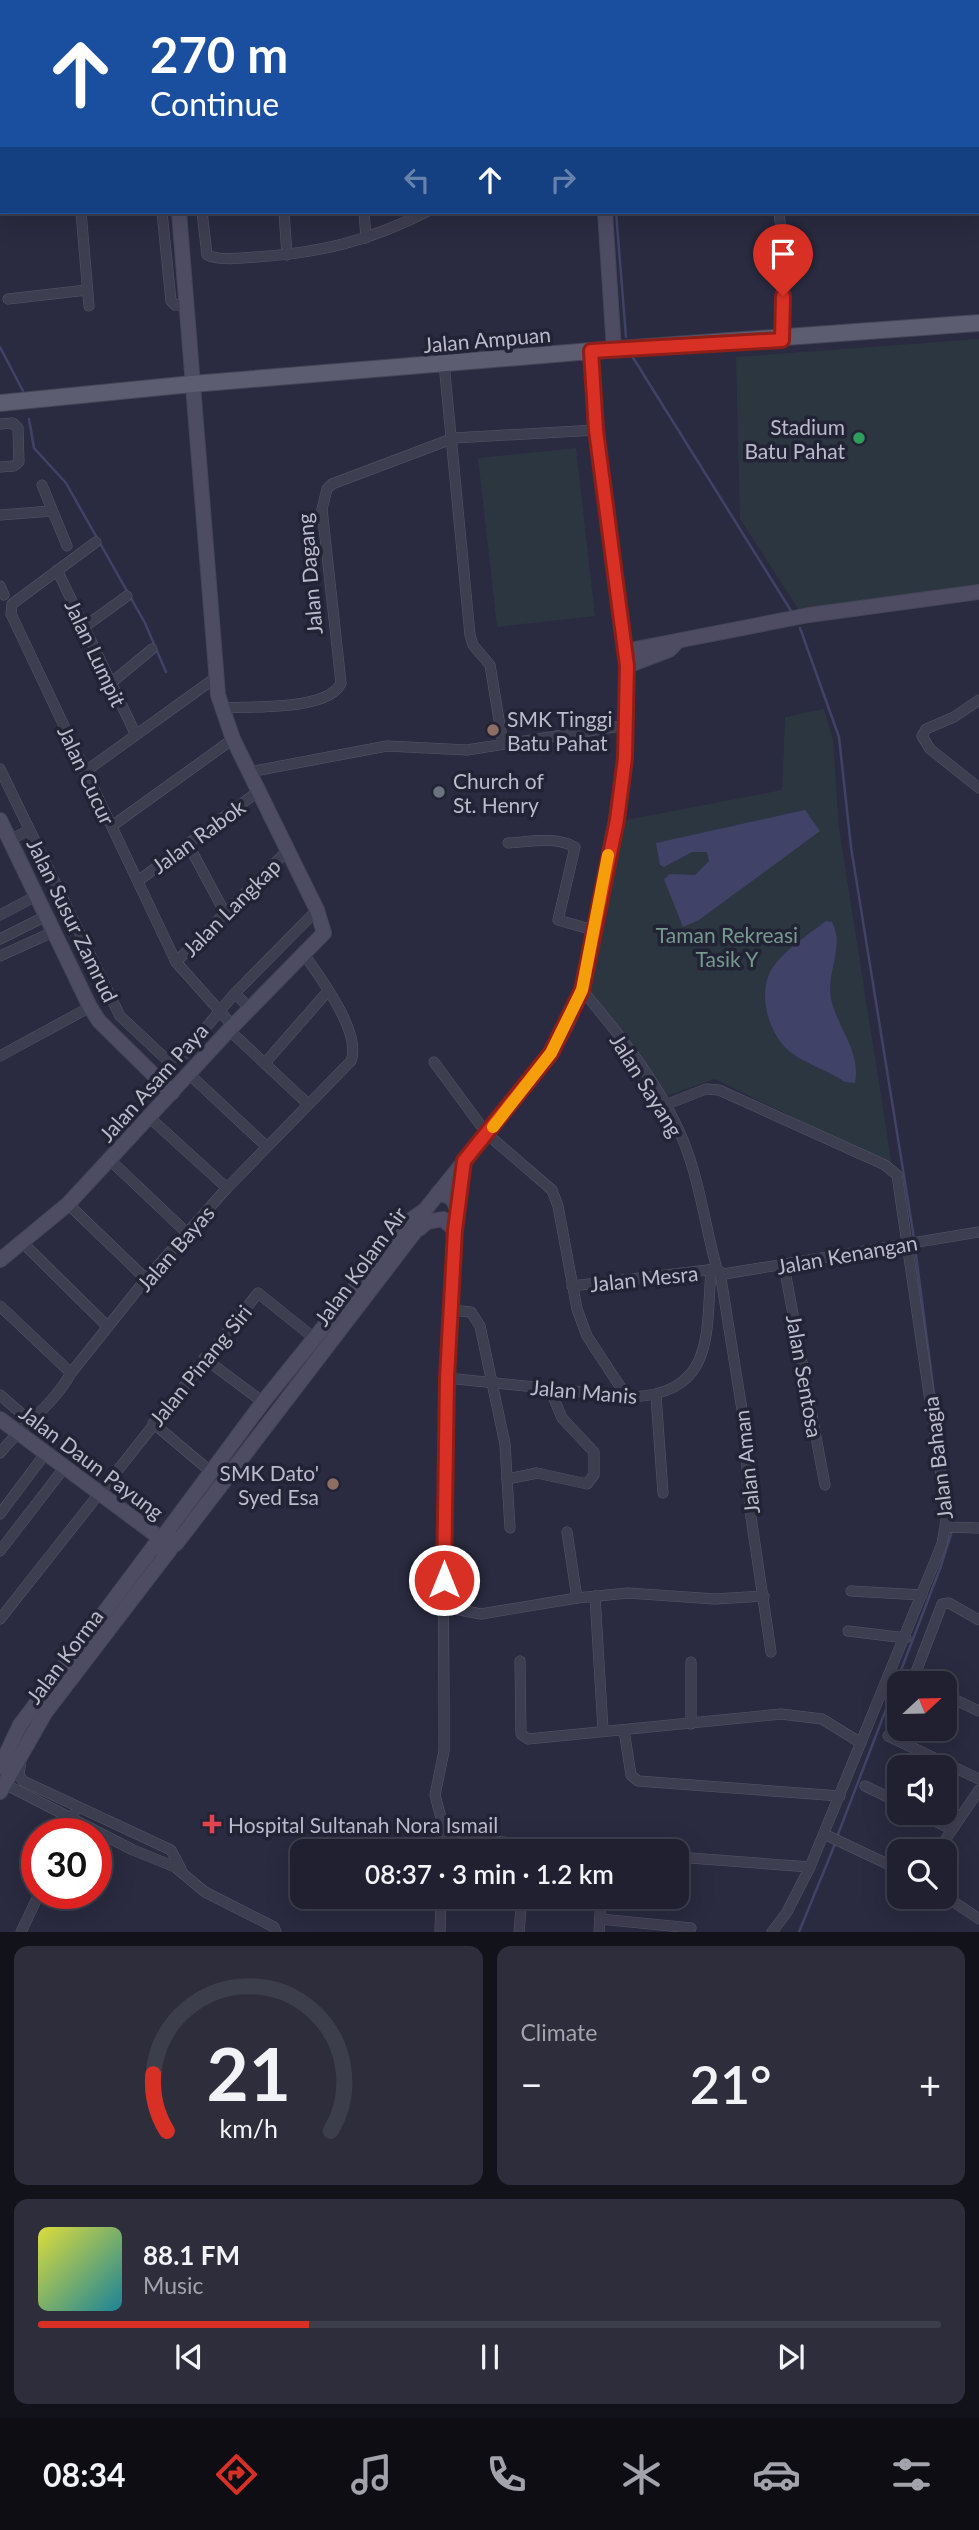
<!DOCTYPE html>
<html lang="en">
<head>
<meta charset="utf-8">
<style>
  body { margin:0; font-family:Lato,sans-serif; background:#2d2d3c; color:#f1f3f6; height:100vh; display:flex; flex-direction:column; font-size:26px; white-space:nowrap }
  * { box-sizing:border-box; margin:0 }
  p { font-size:23px; color:#a2a3ab }
  .icon { flex:none; width:38px; height:38px; fill:none; stroke:currentColor; stroke-width:2; stroke-linecap:round; stroke-linejoin:round }
  .map { position:relative; height:1932px; overflow:hidden }
  .side { display:flex; flex-direction:column; gap:14px; padding:14px; background:#12121a; flex:1 }
  .side>* { flex:none }
  .guide { position:absolute; left:0px; top:0px; width:980px; height:214px; box-shadow:0 7px 28px #0002,0 0 0 2px #3d3e4c; background:#1a4fa0; color:#fff; overflow:hidden }
  .needle { width:46px; rotate:68deg }
  .controls { position:absolute; left:887px; top:1671px; display:grid; gap:14px }
  .controls a { display:grid; place-items:center; width:70px; height:70px; border-radius:14px; background:#202030; box-shadow:0 7px 28px #0002,0 0 0 2px #3d3e4c; font-size:35px }
  .speed { position:absolute; left:21px; top:1818px; display:flex; gap:14px; font-size:35px; font-weight:700; text-align:center }
  .speed>* { display:grid; place-content:center; width:91px; height:91px; border-radius:50%; background:#202030; box-shadow:0 7px 28px #0002,0 0 0 2px #3d3e4c; line-height:1 }
  .speed .limit { border:10px solid #d22; background:#fff; color:#111 }
  .pin { position:absolute; display:grid; place-items:center; width:60px; height:60px; color:#fff; margin:-72px -30px; border-radius:50% 50% 50% 0; rotate:-45deg; box-shadow:0 0 7px #0007 }
  .pin .icon { rotate:45deg }
  .me { position:absolute; width:77px; margin:-38px; rotate:0deg; stroke-linejoin:round; filter:drop-shadow(0 0 5px #0008) }
  .turn { display:flex; align-items:center; gap:24px; height:147px; padding:0 35px; font-size:32px }
  .turn .icon { width:91px; height:91px; stroke-width:2.5 }
  .turn b { display:block; font-size:49px; line-height:60px }
  .lanes { display:flex; align-items:center; height:66px; padding:0 35px; background:#0003; justify-content:center; gap:35px; direction:ltr }
  .lanes .off { opacity:.35 }
  .big { font-size:52px; font-weight:600; line-height:1.1 }
  .side .widget { flex:1; display:flex; flex-direction:column; justify-content:center; gap:10px; min-width:0; padding:0 24px; border-radius:14px; background:#2d2d3c }
  .side .dial { align-items:center; gap:0 }
  .dial svg { height:182px; overflow:visible; fill:none; stroke:#3d3e4c; stroke-width:7; stroke-linecap:round; text-anchor:middle }
  .dial text { fill:#f1f3f6; stroke:none }
  .song { display:flex; align-items:center; gap:21px }
  .cover { width:84px; height:84px; border-radius:10px; background:linear-gradient(135deg,hsl(60 70% 55%),hsl(190 70% 35%)) }
  .played { height:7px; border-radius:4px; background:linear-gradient(90deg,#d93025 30%,#3d3e4c 30%) }
  .keys { display:flex; justify-content:space-around; direction:ltr }
  .heat { display:flex; justify-content:space-between; align-items:center; font-size:38px; direction:ltr }
  .side .tiles { flex:1; display:grid; gap:14px; grid-template-columns:1fr 1fr }
  .widget:last-child { grid-column:span 2 }
  .trip { position:absolute; left:290px; top:1839px; width:399px; height:70px; border-radius:14px; background:#202030; box-shadow:0 7px 28px #0002,0 0 0 2px #3d3e4c; font-weight:600; line-height:70px; text-align:center }
  .tabs { display:flex; height:112px; justify-content:space-around; align-items:center; background:#0d0d13; color:#a2a3ab }
  .tabs .icon { width:49px; height:49px }
  .tabs .current { color:#d93025 }
  .tabs b { font-size:32px; color:#f1f3f6 }
  .map>svg:first-child { display:block }
  .green { fill:#2c3641 }
  .water { fill:#414267 }
  .lines { fill:none; stroke-linecap:round; stroke-linejoin:round }
  .stream { stroke:#414267; stroke-width:2.5 }
  .street-casing { stroke:#565668; stroke-width:11 }
  .secondary-casing { stroke:#454557; stroke-width:16 }
  .primary-casing { stroke:#454557; stroke-width:18 }
  .street { stroke:#3e3e51; stroke-width:10 }
  .secondary { stroke:#4d4c63; stroke-width:14 }
  .primary { stroke:#5c5d70; stroke-width:16 }
  .route-casing { stroke:#8d1f18; stroke-width:18 }
  .route { stroke:#d93025; stroke-width:12 }
  .slow { stroke:#f59e0b; stroke-width:12 }
  .leisure-dot { fill:#2e9e5b; stroke:#232336; stroke-width:2.5 }
  .education-dot { fill:#8d6e63; stroke:#232336; stroke-width:2.5 }
  .worship-dot { fill:#6b7280; stroke:#232336; stroke-width:2.5 }
  .health-dot { fill:#e0444e; stroke:#232336; stroke-width:2.5 }
  .labels { text-anchor:middle; dominant-baseline:central; stroke-width:7; stroke-linejoin:round; paint-order:stroke }
  .street-label { font-size:21px; fill:#bbbbcb; stroke:#232336 }
  .poi-label { font-size:21px; fill:#bbbbcb; stroke:#232336; text-anchor:start }
  .park-label { font-size:21px; fill:#75998c; stroke:#232336 }
</style>
</head>
<body>
<div class="map">
<svg width="979" height="1932" viewBox="0 0 979 1932">
  <rect width="100%" height="100%" fill="#2a2a40"/>
  <g class="green">
    <path d="M979 339V584L799 610 740 519 736 357Z"/>
    <path d="M576 448 595 616 497 627 478 458Z"/>
    <path d="M824 709 833 740 839 828 892 1166 715 1079 666 1096 586 986 621 821 782 790 785 717Z"/>
  </g>
  <g class="water">
    <path d="M805 810 820 831 699 920 683 927 664 879 670 874 695 875 709 861 707 852H692L664 867 660 865 656 843Z"/>
    <path d="M826 921 832 922C845 946 826 973 831 998 837 1028 861 1050 855 1083L845 1082C828 1070 805 1064 789 1051 769 1034 758 996 770 972 782 951 807 936 826 921Z"/>
  </g>
  <g class="lines">
    <g class="stream">
      <path d="M598 0V2"/>
      <path d="M616 212 626 337"/>
      <path d="M0 347 23 391"/>
      <path d="M632 356 793 614"/>
      <path d="M29 419 34 448 66 483 145 623 166 672"/>
      <path d="M800 628 839 737 851 847 913 1232 935 1401"/>
      <path d="M837 1837 941 1566 952 1531 950 1519"/>
      <path d="M799 1932 835 1844"/>
    </g>
    <g class="street-casing">
      <g id="street">
        <path d="M66 0V2"/>
        <path d="M145 0V2"/>
        <path d="M186 0V2"/>
        <path d="M268 0V2"/>
        <path d="M408 0V2"/>
        <path d="M490 0V2"/>
        <path d="M755 0V2"/>
        <path d="M851 2V0"/>
        <path d="M978 19H979"/>
        <path d="M978 94H979"/>
        <path d="M0 103H2"/>
        <path d="M0 204 2 203"/>
        <path d="M81 212 89 306"/>
        <path d="M162 212 171 301 175 305H186"/>
        <path d="M202 212 207 255C221 261 241 258 256 257 320 253 369 241 426 212"/>
        <path d="M284 212 287 255"/>
        <path d="M364 212 366 238"/>
        <path d="M779 212 783 248 782 340"/>
        <path d="M8 299 87 290"/>
        <path d="M444 363 470 635 473 645 490 665 503 744"/>
        <path d="M0 424 13 423 18 428 19 462 14 466 0 467"/>
        <path d="M42 485 67 546"/>
        <path d="M0 515 52 511"/>
        <path d="M96 542 12 604 11 614 176 962 233 1026"/>
        <path d="M57 570 136 735"/>
        <path d="M0 586 4 595"/>
        <path d="M84 627 127 596"/>
        <path d="M111 683 152 649"/>
        <path d="M979 700 954 717 926 729 922 736 930 749 979 788"/>
        <path d="M222 708C250 706 329 711 341 683L322 509 327 489 332 484 454 438 596 430"/>
        <path d="M0 769 120 1016 166 1059 182 1056 235 993 317 910"/>
        <path d="M86 771 215 678"/>
        <path d="M249 772 387 746 467 750 627 725"/>
        <path d="M112 826 233 739"/>
        <path d="M10 840 29 830"/>
        <path d="M508 843C529 842 555 836 575 847L558 920 593 930"/>
        <path d="M188 844 225 913"/>
        <path d="M138 881 259 791"/>
        <path d="M0 915 36 896"/>
        <path d="M0 939 46 916"/>
        <path d="M0 956 53 932"/>
        <path d="M176 962 286 852"/>
        <path d="M582 990C620 1035 660 1085 683 1140 700 1182 705 1226 717 1269"/>
        <path d="M235 993 250 1009"/>
        <path d="M229 1030 308 1104"/>
        <path d="M0 1056 90 1007"/>
        <path d="M434 1062 487 1134 552 1190 558 1206 577 1309 587 1336 627 1397"/>
        <path d="M265 1063 328 991"/>
        <path d="M189 1074 266 1146"/>
        <path d="M665 1105 706 1089 719 1090 885 1165 897 1175 941 1476 946 1520 942 1544 810 1867 787 1912 772 1932"/>
        <path d="M150 1118 227 1188"/>
        <path d="M110 1160 187 1233"/>
        <path d="M68 1204 146 1279"/>
        <path d="M23 1243 108 1327"/>
        <path d="M784 1266 825 1485"/>
        <path d="M717 1270 724 1274 979 1232"/>
        <path d="M720 1272 743 1416 751 1517 771 1652"/>
        <path d="M572 1286 716 1269"/>
        <path d="M0 1306 71 1373"/>
        <path d="M451 1310 471 1312 480 1326 505 1444 510 1528"/>
        <path d="M204 1358 263 1402"/>
        <path d="M447 1378 632 1397C715 1393 706 1334 711 1270"/>
        <path d="M0 1395 30 1421"/>
        <path d="M656 1396 663 1493"/>
        <path d="M153 1423 210 1471"/>
        <path d="M0 1453C23 1424 53 1406 71 1373L146 1279 227 1188 351 1061C362 1032 320 978 304 954"/>
        <path d="M507 1479 537 1473 587 1484 594 1475V1452L562 1418 550 1389"/>
        <path d="M0 1514 45 1454"/>
        <path d="M946 1527 979 1528"/>
        <path d="M567 1532 577 1598"/>
        <path d="M0 1551 64 1468"/>
        <path d="M851 1591 922 1595"/>
        <path d="M595 1596 603 1730"/>
        <path d="M444 1607 481 1614 577 1598 628 1593 715 1599 764 1596"/>
        <path d="M0 1619 258 1293 314 1338"/>
        <path d="M848 1631 906 1638"/>
        <path d="M520 1661 521 1734 528 1739 781 1714 822 1719 861 1743"/>
        <path d="M691 1662V1724"/>
        <path d="M921 1684 915 1677 916 1672 942 1604 949 1603 979 1620"/>
        <path d="M945 1695 979 1711"/>
        <path d="M624 1730 631 1775 638 1781 840 1796"/>
        <path d="M888 1736 979 1779"/>
        <path d="M21 1759 19 1775 23 1781 171 1850 181 1869"/>
        <path d="M1 1782 133 1850 175 1867 205 1892 274 1927 276 1932"/>
        <path d="M865 1786 900 1803"/>
        <path d="M919 1813 951 1829"/>
        <path d="M64 1834 74 1814"/>
        <path d="M824 1834 900 1870"/>
        <path d="M443 1836 600 1852"/>
        <path d="M442 1852V1822L435 1795 444 1751C445 1558 434 1352 464 1162"/>
        <path d="M937 1852 979 1790"/>
        <path d="M677 1857 810 1867"/>
        <path d="M945 1896 979 1919"/>
        <path d="M600 1919 691 1928"/>
        <path d="M21 1932 39 1894"/>
        <path d="M440 1932 441 1897"/>
        <path d="M519 1932 522 1897"/>
        <path d="M599 1932 601 1897"/>
      </g>
    </g>
    <g class="secondary-casing">
      <g id="secondary">
        <path d="M163 0V2"/>
        <path d="M587 0 588 2"/>
        <path d="M605 212 614 350"/>
        <path d="M625 651 809 615 979 592"/>
        <path d="M627 666 669 650 677 642"/>
        <path d="M0 820 90 1007 99 1021 172 1093"/>
        <path d="M438 1193 451 1197 457 1208"/>
        <path d="M419 1229 427 1222 443 1219 455 1230"/>
        <path d="M0 1260 68 1204 229 1030 324 933 317 910 233 739 218 695 179 212"/>
        <path d="M0 1419 160 1538"/>
        <path d="M165 1534 263 1402 409 1221 425 1210 551 1053 566 1026 582 990 616 820 625 758 627 666 596 430 591 351"/>
        <path d="M176 1544 414 1233 423 1221 425 1210"/>
        <path d="M0 1767 20 1725 160 1538 168 1534 176 1541 169 1551 161 1549 159 1544"/>
        <path d="M0 1792 45 1713 169 1551"/>
      </g>
    </g>
    <g class="primary-casing">
      <path id="primary" d="M0 403 192 384 591 351 979 323"/>
    </g>
    <use href="#street" class="street"/>
    <use href="#secondary" class="secondary"/>
    <use href="#primary" class="primary"/>
  </g>
  <g class="lines">
    <g class="route-casing">
      <path id="route" d="M444 1580 447 1378 455 1230 464 1161 551 1053 582 990 617 820 625 758 627 666 596 430 591 351 782 340 783 296"/>
    </g>
    <use href="#route" class="route"/>
    <path class="slow" d="M493 1127 551 1053 582 990 608 855"/>
  </g>
  <circle class="leisure-dot" cx="859" cy="438" r="7"/>
  <g class="education-dot">
    <circle cx="493" cy="730" r="7"/>
    <circle cx="333" cy="1484" r="7"/>
  </g>
  <circle class="worship-dot" cx="439" cy="792" r="7"/>
  <path class="health-dot" d="M208.5 1813.5h7v7h7v7h-7v7h-7v-7h-7v-7h7z"/>
  <g class="labels">
    <g class="street-label">
      <text transform="translate(487 339) rotate(-5)">Jalan Ampuan</text>
      <text transform="translate(309 574) rotate(-95)">Jalan Dagang</text>
      <text transform="translate(96 653) rotate(65)">Jalan Lumpit</text>
      <text transform="translate(87 775) rotate(65)">Jalan Cucur</text>
      <text transform="translate(198 836) rotate(-36)">Jalan Rabok</text>
      <text transform="translate(231 907) rotate(-45)">Jalan Langkap</text>
      <text transform="translate(73 920) rotate(64)">Jalan Susur Zamrud</text>
      <text transform="translate(153 1082) rotate(-48)">Jalan Asam Paya</text>
      <text transform="translate(647 1085) rotate(58)">Jalan Sayang</text>
      <text transform="translate(175 1248) rotate(-49)">Jalan Bayas</text>
      <text transform="translate(847 1254) rotate(-10)">Jalan Kenangan</text>
      <text transform="translate(360 1266) rotate(-54)">Jalan Kolam Air</text>
      <text transform="translate(644 1278) rotate(-6)">Jalan Mesra</text>
      <text transform="translate(200 1365) rotate(-51)">Jalan Pinang Siri</text>
      <text transform="translate(805 1376) rotate(80)">Jalan Sentosa</text>
      <text transform="translate(584 1391) rotate(5)">Jalan Manis</text>
      <text transform="translate(937 1458) rotate(-97)">Jalan Bahagia</text>
      <text transform="translate(92 1462) rotate(37)">Jalan Daun Payung</text>
      <text transform="translate(746 1462) rotate(-96)">Jalan Aman</text>
      <text transform="translate(64 1656) rotate(-53)">Jalan Korma</text>
    </g>
    <g class="poi-label">
      <text x="845" y="426" text-anchor="end">Stadium<tspan x="845" dy="24">Batu Pahat</tspan></text>
      <text x="507" y="718">SMK Tinggi<tspan x="507" dy="24">Batu Pahat</tspan></text>
      <text x="453" y="780">Church of<tspan x="453" dy="24">St. Henry</tspan></text>
      <text x="319" y="1472" text-anchor="end">SMK Dato'<tspan x="319" dy="24">Syed Esa</tspan></text>
      <text x="228" y="1824">Hospital Sultanah Nora Ismail</text>
    </g>
    <g class="park-label">
      <text x="727" y="934">Taman Rekreasi<tspan x="727" dy="24">Tasik Y</tspan></text>
    </g>
  </g>
</svg>
<div class="controls">
<a><svg class="needle" viewBox="-14 -14 28 28"><path d="M0-13l5 13h-10z" fill="#e53935"/><path d="M0 13l5-13h-10z" fill="#a2a3ab"/></svg></a>
<a><svg class="icon" aria-label="sound" viewBox="0 0 24 24"><path d="M4 9h4l5-4v14l-5-4H4zM17 9q2 3 0 6"/></svg></a>
<a><svg class="icon" aria-label="search" viewBox="0 0 24 24"><circle cx="10" cy="10" r="6"/><path d="M15 15l6 6"/></svg></a>
</div>
<div class="speed"><div class="limit">30</div></div>
<div class="pin" style="left:783px;top:296px;background:#d93025"><svg class="icon" aria-label="arrive" viewBox="0 0 24 24"><path d="M6 21V4h12l-3 4 3 4H6"/></svg></div>
<svg class="me" style="left:444px;top:1580px" viewBox="-20 -20 40 40"><circle r="17" fill="#d93025" stroke="#fff" stroke-width="3"/><path d="M0-11L8 9 0 5-8 9z" fill="#fff"/></svg>
<div class="trip">08:37 · 3 min · 1.2 km</div>
<div class="guide">
<div class="turn"><svg class="icon" aria-label="ahead" viewBox="0 0 24 24"><path d="M12 20V5M6 11l6-6 6 6"/></svg><div><b>270 m</b>Continue</div></div>
<div class="lanes"><svg class="icon off" aria-label="left" viewBox="0 0 24 24"><path d="M17 20v-9H6M10 6l-5 5 5 5"/></svg><svg class="icon" aria-label="ahead" viewBox="0 0 24 24"><path d="M12 20V5M6 11l6-6 6 6"/></svg><svg class="icon off" aria-label="right" viewBox="0 0 24 24"><path d="M7 20v-9h11M14 6l5 5-5 5"/></svg></div>
</div>
</div>
<section class="side">
<div class="tiles">
<div class="widget dial"><svg viewBox="0 0 100 80">
<path d="M14 69A42 42 0 1 1 86 69"/>
<path d="M14 69A42 42 0 0 1 8 44" stroke="#d93025"/>
<text x="50" y="56" font-size="32" font-weight="700">21</text>
<text x="50" y="72" font-size="11">km/h</text>
</svg></div>
<div class="widget"><p>Climate</p>
<div class="heat"><a>−</a><b class="big">21°</b><a>+</a></div>
</div>
<div class="widget">
<div class="song"><i class="cover"></i><div><b>88.1 FM</b><p>Music</p></div></div>
<div class="played"></div>
<div class="keys"><svg class="icon" aria-label="previous" viewBox="0 0 24 24"><path d="M18 5L8 12l10 7zM5 5v14"/></svg><svg class="icon" aria-label="pause" viewBox="0 0 24 24"><path d="M8 5v14M16 5v14"/></svg><svg class="icon" aria-label="next" viewBox="0 0 24 24"><path d="M6 5l10 7-10 7zM19 5v14"/></svg></div>
</div>
</div>
</section>
<nav class="tabs">
<b>08:34</b>
<svg class="icon current" aria-label="directions" viewBox="0 0 24 24"><path d="M12 3l9 9-9 9-9-9zM9 14v-3h6M13 9l2 2-2 2"/></svg>
<svg class="icon" aria-label="music" viewBox="0 0 24 24"><path d="M9 18V5l10-2v13"/><circle cx="6" cy="18" r="3"/><circle cx="16" cy="16" r="3"/></svg>
<svg class="icon" aria-label="phone" viewBox="0 0 24 24"><path d="M5 4h4l2 5-3 2q2 4 5 5l2-3 5 2v4C11 20 4 13 5 4z"/></svg>
<svg class="icon" aria-label="climate" viewBox="0 0 24 24"><path d="M12 3v18M4 7l16 10M4 17L20 7"/></svg>
<svg class="icon" aria-label="car" viewBox="0 0 24 24"><path d="M5 17H2v-5l4-1 3-4h7l3 4 3 1v5h-3M9 17h6M6 11h13"/><circle cx="7" cy="17" r="2"/><circle cx="17" cy="17" r="2"/></svg>
<svg class="icon" aria-label="filters" viewBox="0 0 24 24"><path d="M4 7h16M4 17h16"/><circle cx="9" cy="7" r="2"/><circle cx="15" cy="17" r="2"/></svg>
</nav>
</body>
</html>
